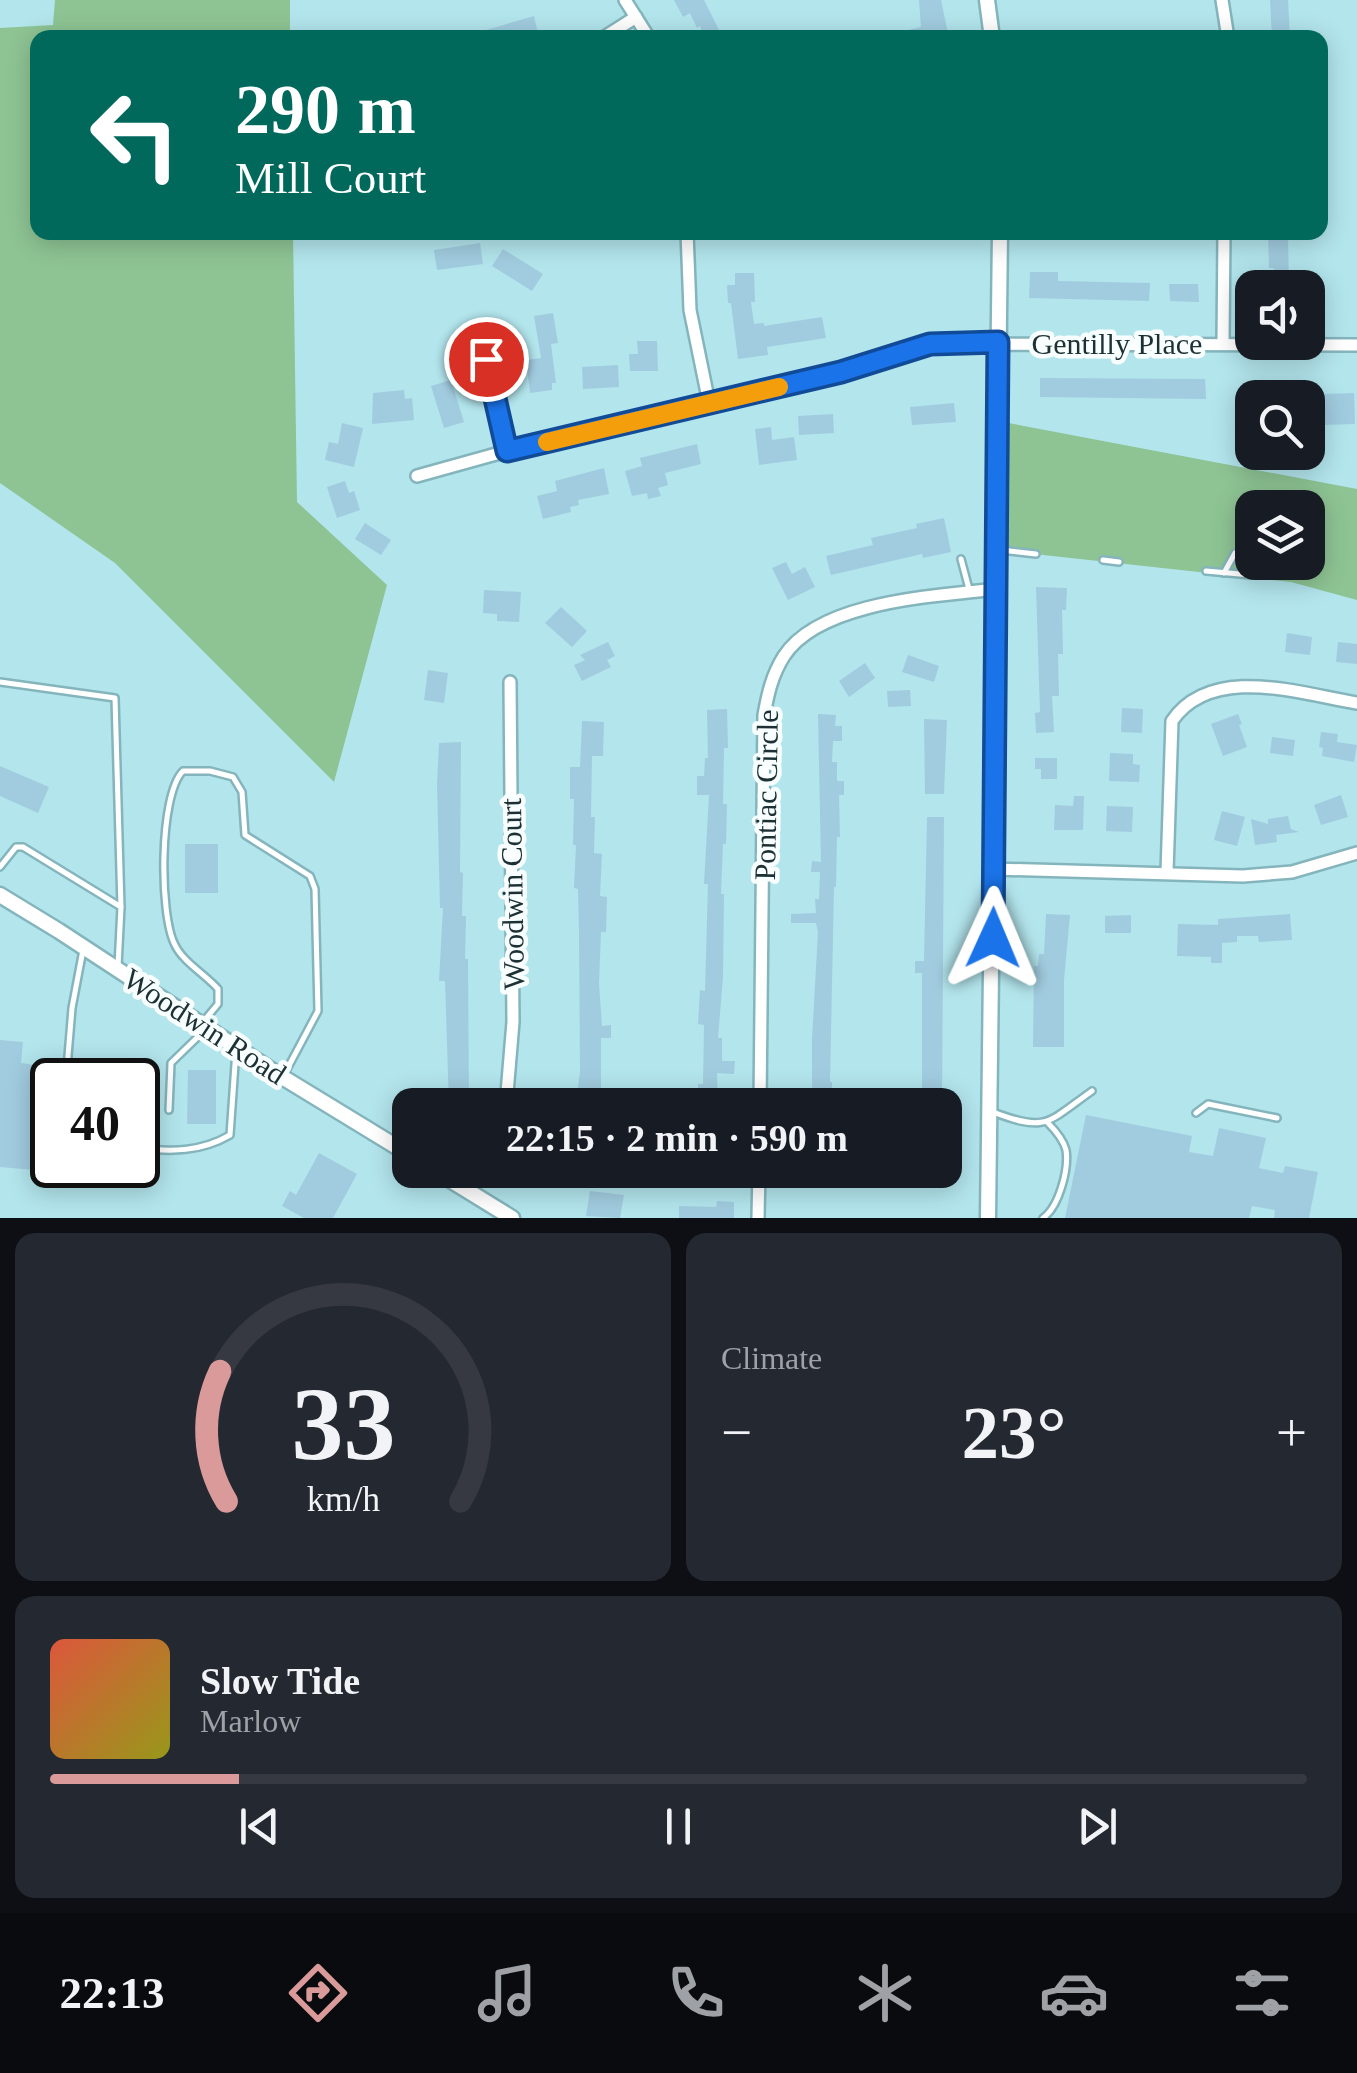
<!DOCTYPE html>
<html lang="en">
<head>
<meta charset="utf-8">
<style>
  body { margin:0; font-family:"Times New Roman",serif; background:#242831; color:#f1f3f6; height:100vh; display:flex; flex-direction:column; font-size:38px; white-space:nowrap }
  * { box-sizing:border-box; margin:0 }
  p { font-size:32px; color:#9ea1a6 }
  .icon { flex:none; width:55px; height:55px; fill:none; stroke:currentColor; stroke-width:2; stroke-linecap:round; stroke-linejoin:round }
  .map { position:relative; height:1218px; overflow:hidden }
  .panel { display:flex; flex-direction:column; gap:15px; padding:15px; background:#0d0f14; flex:1 }
  .panel>* { flex:none }
  .hud { position:absolute; left:30px; top:30px; width:1298px; height:210px; border-radius:20px; box-shadow:0 5px 25px #0003; background:#00695c; color:#fff; overflow:hidden }
  .tools { position:absolute; left:1235px; top:270px; display:grid; gap:20px }
  .tools a { display:grid; place-items:center; width:90px; height:90px; border-radius:20px; background:#171b24; box-shadow:0 5px 25px #0003; font-size:50px }
  .speed { position:absolute; left:30px; top:1058px; display:flex; gap:20px; font-size:50px; font-weight:700; text-align:center }
  .speed>* { display:grid; place-content:center; width:130px; height:130px; border-radius:50%; background:#171b24; box-shadow:0 5px 25px #0003; line-height:1 }
  .speed .limit { border:5px solid #111; border-radius:15px; background:#fff; color:#111 }
  .pin { position:absolute; display:grid; place-items:center; width:85px; height:85px; color:#fff; margin:-42px; border:5px solid #fff; border-radius:50%; box-shadow:0 2px 10px #0007 }
  .me { position:absolute; width:110px; margin:-55px; rotate:1deg; stroke-linejoin:round; filter:drop-shadow(0 0 8px #0008) }
  .turn { display:flex; align-items:center; gap:35px; height:210px; padding:0 40px; font-size:45px }
  .turn .icon { width:130px; height:130px; stroke-width:2.5 }
  .turn b { display:block; font-size:70px; line-height:85px }
  .big { font-size:75px; font-weight:700; line-height:1.1 }
  .panel .tile { flex:1; display:flex; flex-direction:column; justify-content:center; gap:15px; min-width:0; padding:0 35px; border-radius:20px; background:#242831 }
  .panel .dial { align-items:center; gap:0 }
  .dial svg { height:260px; overflow:visible; fill:none; stroke:#363941; stroke-width:7; stroke-linecap:round; text-anchor:middle }
  .dial text { fill:#f1f3f6; stroke:none }
  .song { display:flex; align-items:center; gap:30px }
  .cover { width:120px; height:120px; border-radius:15px; background:linear-gradient(135deg,hsl(10 70% 55%),hsl(60 70% 35%)) }
  .played { height:10px; border-radius:5px; background:linear-gradient(90deg,#da9a9a 15%,#363941 15%) }
  .keys { display:flex; justify-content:space-around; direction:ltr }
  .heat { display:flex; justify-content:space-between; align-items:center; font-size:55px; direction:ltr }
  .panel .tiles { flex:1; display:grid; gap:15px; grid-template-columns:1fr 1fr }
  .tile:last-child { grid-column:span 2 }
  .trip { position:absolute; left:392px; top:1088px; width:570px; height:100px; border-radius:20px; background:#171b24; box-shadow:0 5px 25px #0003; font-weight:700; line-height:100px; text-align:center }
  .menu { display:flex; height:160px; justify-content:space-around; align-items:center; background:#090b0e; color:#9ea1a6 }
  .menu .icon { width:70px; height:70px }
  .menu .current { color:#da9a9a }
  .menu b { font-size:45px; color:#f1f3f6 }
  .map>svg:first-child { display:block }
  .green { fill:#8ec494; fill-rule:evenodd }
  .building { fill:#a1ccdf }
  .lines { fill:none; stroke-linecap:round; stroke-linejoin:round }
  .service-casing { stroke:#84b5bc; stroke-width:10 }
  .minor-casing { stroke:#84b5bc; stroke-width:16 }
  .tertiary-casing { stroke:#84b5bc; stroke-width:19 }
  .service { stroke:#fff; stroke-width:5 }
  .minor { stroke:#fff; stroke-width:11 }
  .tertiary { stroke:#fff; stroke-width:14 }
  .route-casing { stroke:#114b97; stroke-width:25 }
  .route { stroke:#1a73e8; stroke-width:18 }
  .slow { stroke:#f59e0b; stroke-width:18 }
  .labels { text-anchor:middle; dominant-baseline:central; stroke-width:9; stroke-linejoin:round; paint-order:stroke }
  .street-label { font-size:30px; fill:#1d3134; stroke:#f8fdfe }
</style>
</head>
<body>
<div class="map">
<svg width="1357" height="1218" viewBox="0 0 1357 1218">
  <rect width="100%" height="100%" fill="#b3e5ed"/>
  <g class="green">
    <path d="M55 0H290V37L38 38V232L293 233 297 502 387 585 334 782 115 563 0 483V28L53 25Z"/>
    <path d="M998 421 1357 489V600L1291 582 998 550ZM1252 508H1308V562H1252Z"/>
  </g>
  <g class="building">
    <path d="M674 0H704L723 38H704L700 26 697 28 690 13 683 17Z"/>
    <path d="M919 0H941L949 38H896V33L921 27Z"/>
    <path d="M1270 0H1288L1290 38H1272Z"/>
    <path d="M534 16 539 38H479V32Z"/>
    <path d="M1288 235 1289 288H1275L1274 268H1269L1268 236Z"/>
    <path d="M480 243 483 264 437 270 434 250Z"/>
    <path d="M503 249 543 274 532 291 492 266Z"/>
    <path d="M1030 272H1058V281L1150 283 1149 301 1029 298Z"/>
    <path d="M735 273H754L755 302H751L754 324 764 323V326L822 317 826 338 767 347 768 355 738 359 731 303H728L727 285H735Z"/>
    <path d="M1169 284H1198L1199 302 1170 301Z"/>
    <path d="M553 313 558 343 551 344 556 383H552V390L530 393 526 360 541 358 534 316Z"/>
    <path d="M637 341H657L658 371H630L629 354H638Z"/>
    <path d="M618 365 619 387 583 389 582 367Z"/>
    <path d="M1040 378 1205 379 1206 399 1040 397Z"/>
    <path d="M451 380 464 422 444 428 431 386Z"/>
    <path d="M404 390 405 399 412 398 414 420 372 424 373 393Z"/>
    <path d="M1354 393 1355 424 1323 425 1322 394Z"/>
    <path d="M954 403 956 422 912 425 910 407Z"/>
    <path d="M833 414 834 433 799 435 798 416Z"/>
    <path d="M342 423 363 428 354 467 325 460 329 442 338 444Z"/>
    <path d="M771 427 772 440 794 437 797 460 759 465 755 429Z"/>
    <path d="M697 444 701 464 665 473 668 485 658 488 661 496 648 499 647 493 632 496 625 471 642 466 640 458Z"/>
    <path d="M604 468 609 494 578 500 579 505 570 507 571 512 543 519 537 496 557 491 555 481Z"/>
    <path d="M345 481 349 493 354 491 360 510 337 518 327 487Z"/>
    <path d="M944 518 951 552 923 558 922 554 831 575 826 556 873 545 871 538 917 528 916 524Z"/>
    <path d="M365 523 391 540 381 555 355 539Z"/>
    <path d="M786 562 792 574 805 567 815 587 788 600 772 568Z"/>
    <path d="M1036 587 1067 588 1066 610H1062L1063 654H1058L1059 696H1052L1054 732 1036 733 1035 713 1040 712Z"/>
    <path d="M484 590 521 592 519 622 497 621V614L483 613Z"/>
    <path d="M561 607 587 631 572 647 545 623Z"/>
    <path d="M1287 633 1312 637 1310 655 1285 652Z"/>
    <path d="M608 642 615 656 607 660 611 667 582 681 574 665 585 660 580 655Z"/>
    <path d="M1338 642 1357 644V664L1336 662Z"/>
    <path d="M908 655 939 666 934 682 902 672Z"/>
    <path d="M865 663 875 678 849 697 839 681Z"/>
    <path d="M428 670 448 673 444 703 424 700Z"/>
    <path d="M910 690 911 706 888 707 887 691Z"/>
    <path d="M1122 708 1143 709 1142 733 1121 732Z"/>
    <path d="M727 709 728 748H724L723 804H727L726 844H723L721 894H724L723 977 718 1038H722V1061H735L734 1074 717 1073 718 1105H698V1084H703L704 1025 698 1024 700 990 705 991 708 884H704L709 795H697V776H704L705 758H708L707 710Z"/>
    <path d="M818 714 836 715 835 726H842V741H833L832 762H837V781H844V795H839L840 837H837L836 887H834L830 1082H832V1089L857 1088 858 1105H812V1039L818 932 816 923H791V914L816 913 815 899H819L820 872H811L812 861 821 862Z"/>
    <path d="M1238 714 1242 724 1239 725 1247 747 1223 756 1211 724Z"/>
    <path d="M924 719 947 720 944 794H925Z"/>
    <path d="M582 721 604 722 603 756H592L591 817H595L594 853 602 854 600 896 607 897 606 932H601L599 984 602 1026 611 1025V1038H601V1104H576L580 1071 579 932 578 889 574 888 576 845H573L574 799H570V767H580Z"/>
    <path d="M1321 732 1338 734 1337 742 1357 745 1354 762 1322 756 1323 748 1319 747Z"/>
    <path d="M1272 737 1295 740 1293 756 1270 753Z"/>
    <path d="M461 742 460 872 463 873 462 916H466L465 959H468L469 1105H449L445 981H439L443 908H440L437 784 439 743Z"/>
    <path d="M1110 753 1133 754V764L1140 765 1139 782 1109 781Z"/>
    <path d="M1035 758H1057V779H1041V769H1035Z"/>
    <path d="M0 766 49 787 38 813 0 796Z"/>
    <path d="M1341 795 1348 817 1321 825 1314 805Z"/>
    <path d="M1074 796H1084L1083 830H1054L1055 805 1073 806Z"/>
    <path d="M1107 806 1133 807 1132 832 1106 831Z"/>
    <path d="M1222 811 1245 817 1237 846 1214 840Z"/>
    <path d="M1288 816 1291 829 1299 832 1276 835 1277 842 1255 845 1251 819 1268 824V819Z"/>
    <path d="M927 817H944L942 1105H922V973H915V961H924Z"/>
    <rect x="185" y="844" width="33" height="49"/>
    <path d="M1046 914 1070 915 1064 980V1047H1033L1034 966H1038L1039 954H1044Z"/>
    <path d="M1290 914 1292 940 1259 942 1258 936H1237V942L1222 943V963H1211V957L1177 956 1178 924 1218 925V919Z"/>
    <path d="M1131 915V933H1105V916Z"/>
    <path d="M0 1040 23 1042 21 1063 35 1065 32 1097 52 1099 46 1171 0 1167Z"/>
    <path d="M188 1070H216V1124H187Z"/>
    <path d="M1086 1115 1192 1136 1189 1152 1213 1156 1219 1128 1266 1138 1259 1168 1283 1173 1285 1166 1318 1172 1309 1218H1274L1275 1210 1252 1206 1249 1218H1065Z"/>
    <path d="M319 1153 357 1174 333 1218H304L282 1206 290 1191 296 1195Z"/>
    <path d="M590 1191 624 1195 620 1218 586 1216Z"/>
    <path d="M717 1201 734 1202V1218H679V1206L716 1207Z"/>
  </g>
  <g class="lines">
    <g class="service-casing">
      <g id="service">
        <path d="M1001 550 1036 554"/>
        <path d="M961 559 969 589"/>
        <path d="M1103 560 1119 562"/>
        <path d="M1206 571 1251 575 1258 562"/>
        <path d="M1224 573 1235 553 1246 550 1252 554"/>
        <path d="M0 682 115 698 121 907"/>
        <path d="M0 867 16 847H23L121 907 118 966"/>
        <path d="M203 1022 218 1004V989C206 975 183 962 175 945 159 915 159 795 183 771H210L233 777 242 792 245 835 310 876 315 889 318 1011 284 1075"/>
        <path d="M66 1080 72 1008 83 950"/>
        <path d="M169 1110 171 1063 205 1030"/>
        <path d="M993 1112C1047 1133 1048 1122 1092 1091"/>
        <path d="M1196 1113 1208 1104 1277 1118"/>
        <path d="M138 1148C171 1152 201 1152 230 1135L236 1050"/>
        <path d="M1043 1218C1059 1207 1069 1169 1066 1150 1063 1139 1056 1131 1048 1123"/>
      </g>
    </g>
    <g class="minor-casing">
      <g id="minor">
        <path d="M625 0 649 38"/>
        <path d="M1222 0 1228 38"/>
        <path d="M603 38 636 17"/>
        <path d="M687 232 690 310 709 403"/>
        <path d="M480 328 507 451"/>
        <path d="M1223 343 1224 232"/>
        <path d="M417 476 507 451 841 373 930 344 1357 345"/>
        <path d="M994 869 1243 876 1292 872 1357 853"/>
        <path d="M1167 872 1172 721C1212 663 1301 694 1357 703"/>
        <path d="M506 1105 513 1022 510 682"/>
        <path d="M760 1105 764 715C768 693 772 675 784 656 820 601 936 596 996 589"/>
        <path d="M466 1190 476 1170"/>
        <path d="M758 1218 759 1170"/>
      </g>
    </g>
    <g class="tertiary-casing">
      <g id="tertiary">
        <path d="M987 0 992 38"/>
        <path d="M0 895 59 931 274 1072 410 1155"/>
        <path d="M434 1170 512 1218"/>
        <path d="M988 1218 1000 232"/>
      </g>
    </g>
    <use href="#service" class="service"/>
    <use href="#minor" class="minor"/>
    <use href="#tertiary" class="tertiary"/>
  </g>
  <g class="lines">
    <g class="route-casing">
      <path id="route" d="M486 359 507 451 841 372 930 344 998 342 993 938"/>
    </g>
    <use href="#route" class="route"/>
    <path class="slow" d="M547 442 779 387"/>
  </g>
  <g class="labels">
    <g class="street-label">
      <text x="1117" y="343">Gentilly Place</text>
      <text transform="translate(766 795) rotate(-89)">Pontiac Circle</text>
      <text transform="translate(512 894) rotate(-91)">Woodwin Court</text>
      <text transform="translate(205 1026) rotate(33)">Woodwin Road</text>
    </g>
  </g>
</svg>
<div class="tools">
<a><svg class="icon" aria-label="sound" viewBox="0 0 24 24"><path d="M4 9h4l5-4v14l-5-4H4zM17 9q2 3 0 6"/></svg></a>
<a><svg class="icon" aria-label="search" viewBox="0 0 24 24"><circle cx="10" cy="10" r="6"/><path d="M15 15l6 6"/></svg></a>
<a><svg class="icon" aria-label="layers" viewBox="0 0 24 24"><path d="M12 4l9 5-9 5-9-5zM3 14l9 5 9-5"/></svg></a>
</div>
<div class="speed"><div class="limit">40</div></div>
<div class="pin" style="left:486px;top:359px;background:#d93025"><svg class="icon" aria-label="arrive" viewBox="0 0 24 24"><path d="M6 21V4h12l-3 4 3 4H6"/></svg></div>
<svg class="me" style="left:993px;top:938px" viewBox="-20 -20 40 40"><path d="M0-17L14 15 0 8-14 15z" fill="#1a73e8" stroke="#fff" stroke-width="4"/></svg>
<div class="trip">22:15 · 2 min · 590 m</div>
<div class="hud">
<div class="turn"><svg class="icon" aria-label="left" viewBox="0 0 24 24"><path d="M17 20v-9H6M10 6l-5 5 5 5"/></svg><div><b>290 m</b>Mill Court</div></div>
</div>
</div>
<section class="panel">
<div class="tiles">
<div class="tile dial"><svg viewBox="0 0 100 80">
<path d="M14 69A42 42 0 1 1 86 69"/>
<path d="M14 69A42 42 0 0 1 12 29" stroke="#da9a9a"/>
<text x="50" y="56" font-size="32" font-weight="700">33</text>
<text x="50" y="72" font-size="11">km/h</text>
</svg></div>
<div class="tile"><p>Climate</p>
<div class="heat"><a>−</a><b class="big">23°</b><a>+</a></div>
</div>
<div class="tile">
<div class="song"><i class="cover"></i><div><b>Slow Tide</b><p>Marlow</p></div></div>
<div class="played"></div>
<div class="keys"><svg class="icon" aria-label="previous" viewBox="0 0 24 24"><path d="M18 5L8 12l10 7zM5 5v14"/></svg><svg class="icon" aria-label="pause" viewBox="0 0 24 24"><path d="M8 5v14M16 5v14"/></svg><svg class="icon" aria-label="next" viewBox="0 0 24 24"><path d="M6 5l10 7-10 7zM19 5v14"/></svg></div>
</div>
</div>
</section>
<nav class="menu">
<b>22:13</b>
<svg class="icon current" aria-label="directions" viewBox="0 0 24 24"><path d="M12 3l9 9-9 9-9-9zM9 14v-3h6M13 9l2 2-2 2"/></svg>
<svg class="icon" aria-label="music" viewBox="0 0 24 24"><path d="M9 18V5l10-2v13"/><circle cx="6" cy="18" r="3"/><circle cx="16" cy="16" r="3"/></svg>
<svg class="icon" aria-label="phone" viewBox="0 0 24 24"><path d="M5 4h4l2 5-3 2q2 4 5 5l2-3 5 2v4C11 20 4 13 5 4z"/></svg>
<svg class="icon" aria-label="climate" viewBox="0 0 24 24"><path d="M12 3v18M4 7l16 10M4 17L20 7"/></svg>
<svg class="icon" aria-label="car" viewBox="0 0 24 24"><path d="M5 17H2v-5l4-1 3-4h7l3 4 3 1v5h-3M9 17h6M6 11h13"/><circle cx="7" cy="17" r="2"/><circle cx="17" cy="17" r="2"/></svg>
<svg class="icon" aria-label="filters" viewBox="0 0 24 24"><path d="M4 7h16M4 17h16"/><circle cx="9" cy="7" r="2"/><circle cx="15" cy="17" r="2"/></svg>
</nav>
</body>
</html>
